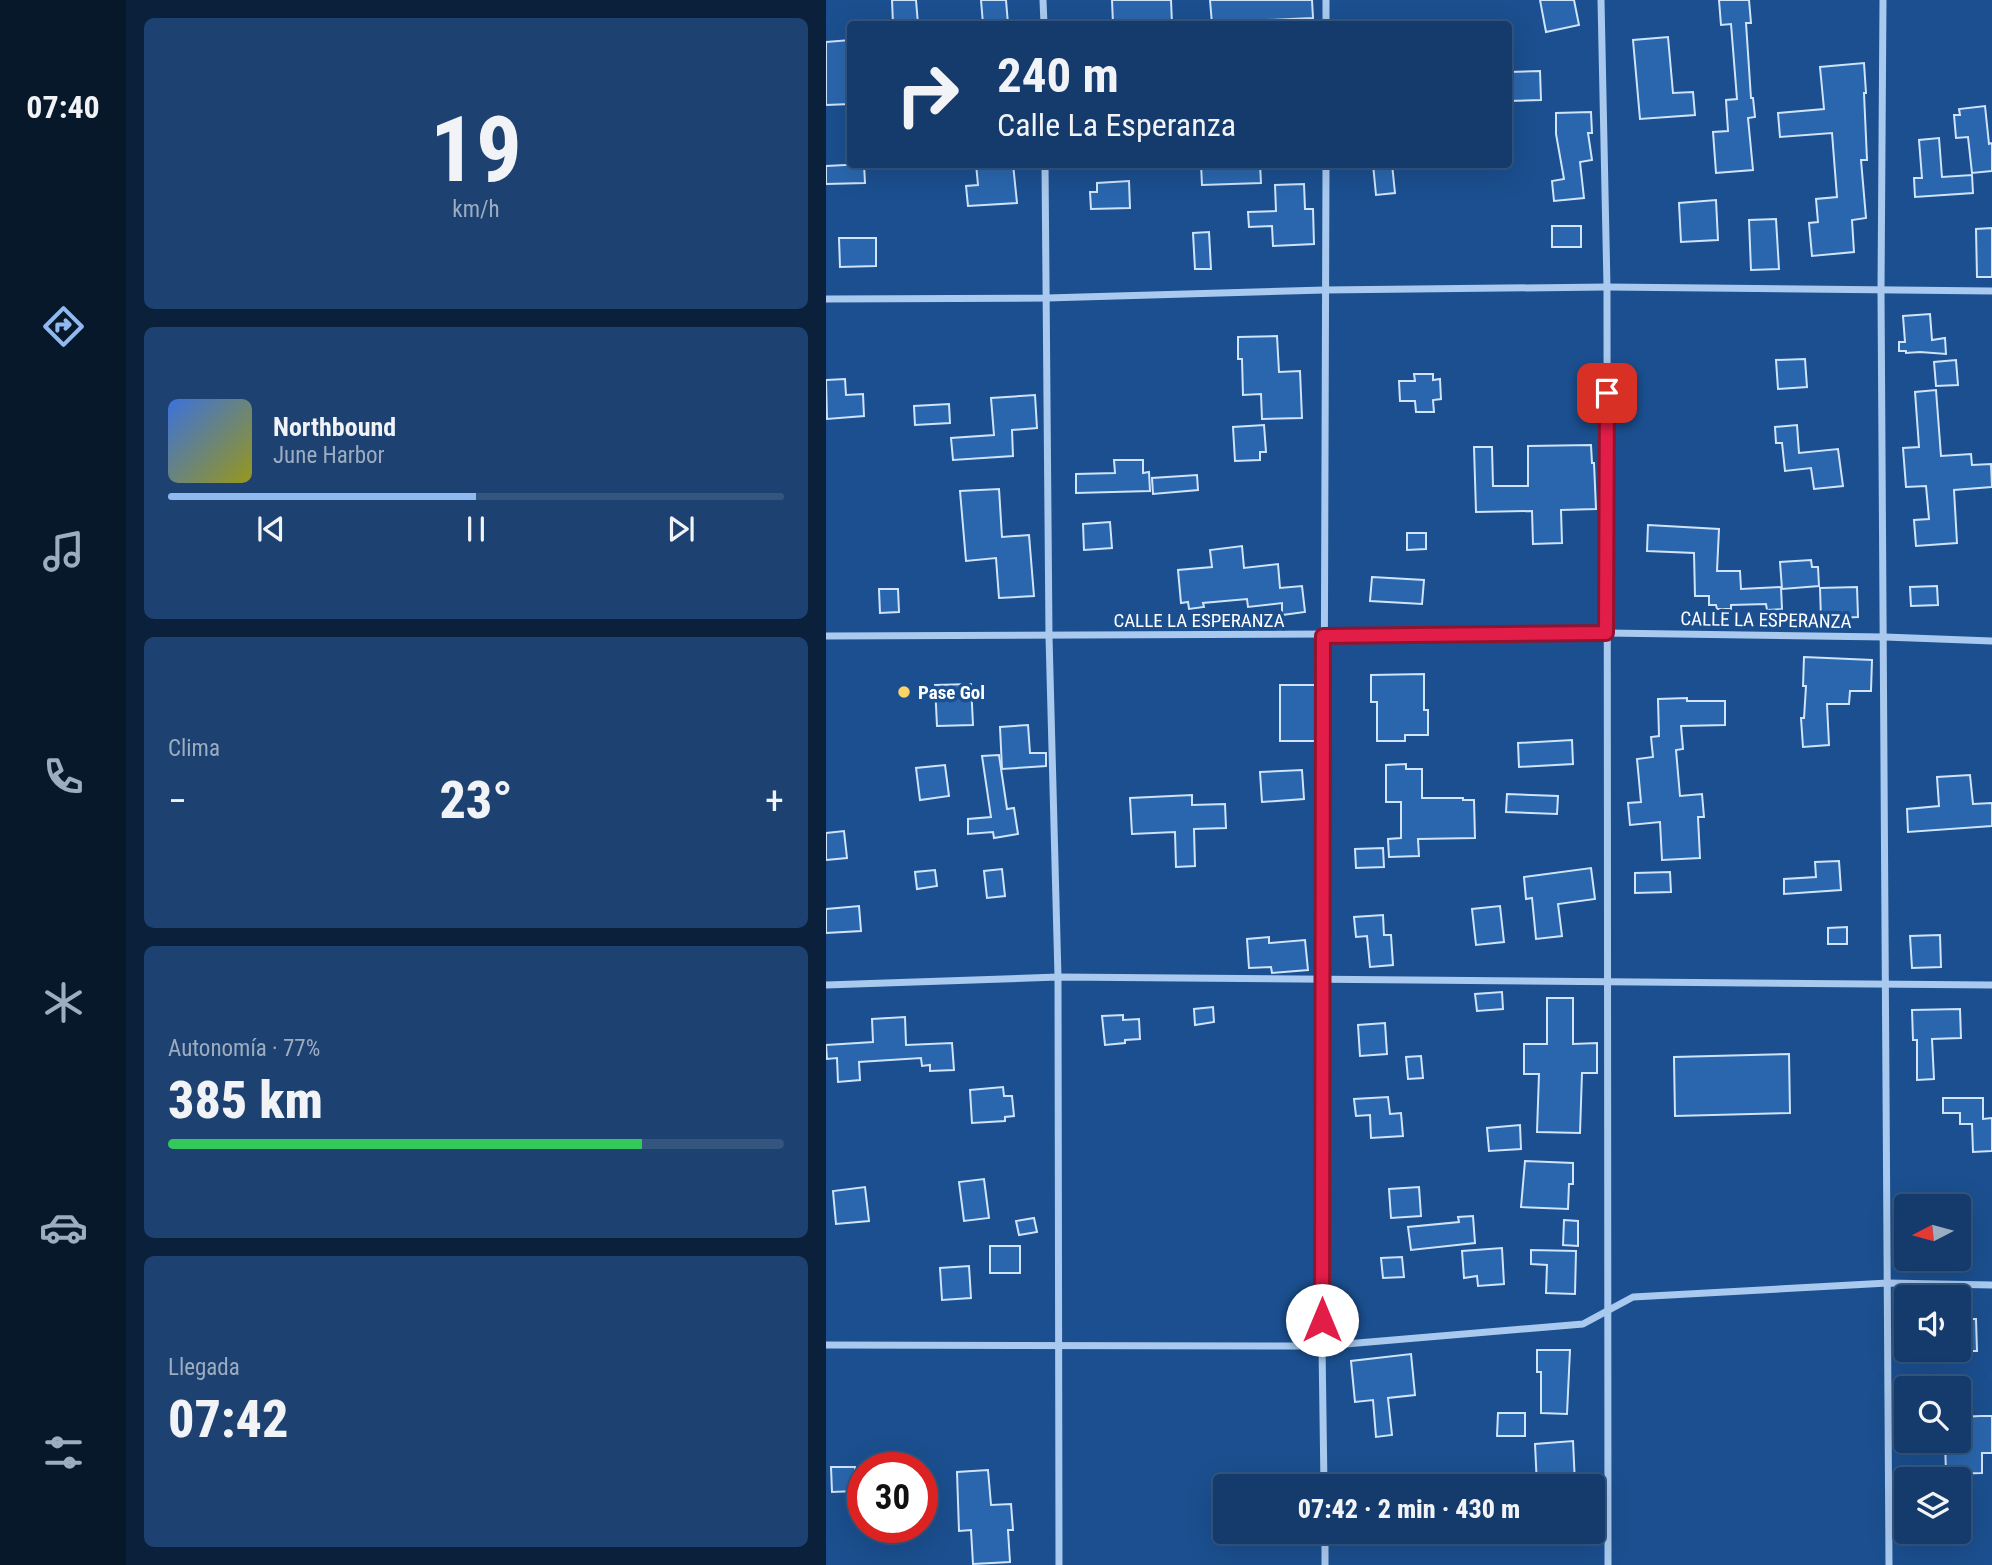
<!DOCTYPE html>
<html lang="es">
<head>
<meta charset="utf-8">
<style>
  body { margin:0; font-family:"Roboto Condensed",sans-serif; background:#1d4271; color:#f1f3f6; height:100vh; display:flex; flex-direction:column; font-size:26px; white-space:nowrap }
  * { box-sizing:border-box; margin:0 }
  p { font-size:23px; color:#9dadc1 }
  .icon { flex:none; width:38px; height:38px; fill:none; stroke:currentColor; stroke-width:2; stroke-linecap:round; stroke-linejoin:round }
  .map { position:relative; flex:1; overflow:hidden }
  .details { display:flex; flex-direction:column; gap:18px; padding:18px; background:#0b203b; width:700px }
  .details>* { flex:none }
  .top-card { position:absolute; left:21px; top:21px; width:665px; height:147px; border-radius:7px; box-shadow:0 7px 28px #0002,0 0 0 2px #33557e; background:#143b6b; color:#f1f3f6; overflow:hidden }
  .needle { width:46px; rotate:264deg }
  .tools { position:absolute; left:1068px; top:1194px; display:grid; gap:14px }
  .tools a { display:grid; place-items:center; width:77px; height:77px; border-radius:7px; background:#143b6b; box-shadow:0 7px 28px #0002,0 0 0 2px #33557e; font-size:35px }
  .speed { position:absolute; left:21px; top:1452px; display:flex; gap:14px; font-size:35px; font-weight:700; text-align:center }
  .speed>* { display:grid; place-content:center; width:91px; height:91px; border-radius:50%; background:#143b6b; box-shadow:0 7px 28px #0002,0 0 0 2px #33557e; line-height:1 }
  .speed .limit { border:10px solid #d22; background:#fff; color:#111 }
  .pin { position:absolute; display:grid; place-items:center; width:60px; height:60px; color:#fff; margin:-30px; border-radius:14px; box-shadow:0 4px 10px #0006 }
  .me { position:absolute; width:77px; margin:-38px; rotate:0deg; stroke-linejoin:round; filter:drop-shadow(0 0 5px #0008) }
  .turn { display:flex; align-items:center; gap:24px; height:147px; padding:0 35px; font-size:32px }
  .turn .icon { width:91px; height:91px; stroke-width:2.5 }
  .turn b { display:block; font-size:49px; line-height:60px }
  .big { font-size:52px; font-weight:800; line-height:1.1 }
  .details .tile { flex:1; display:flex; flex-direction:column; justify-content:center; gap:10px; min-width:0; padding:0 24px; border-radius:10px; background:#1d4271 }
  .details .dial { align-items:center; gap:0 }
  .dial b { font-size:91px; line-height:1 }
  .song { display:flex; align-items:center; gap:21px }
  .cover { width:84px; height:84px; border-radius:10px; background:linear-gradient(135deg,hsl(220 70% 55%),hsl(60 70% 35%)) }
  .played { height:7px; border-radius:4px; background:linear-gradient(90deg,#90b9f0 50%,#33557e 50%) }
  .keys { display:flex; justify-content:space-around; direction:ltr }
  .heat { display:flex; justify-content:space-between; align-items:center; font-size:38px; direction:ltr }
  .charge { height:10px; border-radius:5px; background:linear-gradient(90deg,#34c759 77%,#33557e 0) }
  .trip { position:absolute; left:387px; top:1474px; width:392px; height:70px; border-radius:7px; background:#143b6b; box-shadow:0 7px 28px #0002,0 0 0 2px #33557e; font-weight:800; line-height:70px; text-align:center }
  main { display:flex; flex:1; min-height:0 }
  .tab-bar { display:flex; flex-direction:column; width:126px; justify-content:space-around; align-items:center; background:#08182b; color:#9dadc1 }
  .tab-bar .icon { width:49px; height:49px }
  .tab-bar .selected { color:#90b9f0 }
  .tab-bar b { font-size:32px; color:#f1f3f6 }
  .map>svg:first-child { display:block }
  .building { fill:#2a66ad; stroke:#cfe3fa; stroke-width:2 }
  .lines { fill:none; stroke-linecap:round; stroke-linejoin:round }
  .minor { stroke:#a9c9ee; stroke-width:7 }
  .route-casing { stroke:#92132f; stroke-width:18 }
  .route { stroke:#e11d48; stroke-width:12 }
  .poi-dot { fill:#ffd166; stroke:#1b4f8f; stroke-width:2.5 }
  .labels { text-anchor:middle; dominant-baseline:central; stroke-width:7; stroke-linejoin:round; paint-order:stroke }
  .street-label { font-size:19px; fill:#fff; stroke:#1b4f8f }
  .poi-label { font-size:19px; font-weight:bold; fill:#fff; stroke:#1b4f8f; text-anchor:start }
</style>
</head>
<body>
<main>
<nav class="tab-bar">
<b>07:40</b>
<svg class="icon selected" aria-label="directions" viewBox="0 0 24 24"><path d="M12 3l9 9-9 9-9-9zM9 14v-3h6M13 9l2 2-2 2"/></svg>
<svg class="icon" aria-label="music" viewBox="0 0 24 24"><path d="M9 18V5l10-2v13"/><circle cx="6" cy="18" r="3"/><circle cx="16" cy="16" r="3"/></svg>
<svg class="icon" aria-label="phone" viewBox="0 0 24 24"><path d="M5 4h4l2 5-3 2q2 4 5 5l2-3 5 2v4C11 20 4 13 5 4z"/></svg>
<svg class="icon" aria-label="climate" viewBox="0 0 24 24"><path d="M12 3v18M4 7l16 10M4 17L20 7"/></svg>
<svg class="icon" aria-label="car" viewBox="0 0 24 24"><path d="M5 17H2v-5l4-1 3-4h7l3 4 3 1v5h-3M9 17h6M6 11h13"/><circle cx="7" cy="17" r="2"/><circle cx="17" cy="17" r="2"/></svg>
<svg class="icon" aria-label="filters" viewBox="0 0 24 24"><path d="M4 7h16M4 17h16"/><circle cx="9" cy="7" r="2"/><circle cx="15" cy="17" r="2"/></svg>
</nav>
<section class="details">
<div class="tile dial"><b>19</b><p>km/h</p></div>
<div class="tile">
<div class="song"><i class="cover"></i><div><b>Northbound</b><p>June Harbor</p></div></div>
<div class="played"></div>
<div class="keys"><svg class="icon" aria-label="previous" viewBox="0 0 24 24"><path d="M18 5L8 12l10 7zM5 5v14"/></svg><svg class="icon" aria-label="pause" viewBox="0 0 24 24"><path d="M8 5v14M16 5v14"/></svg><svg class="icon" aria-label="next" viewBox="0 0 24 24"><path d="M6 5l10 7-10 7zM19 5v14"/></svg></div>
</div>
<div class="tile"><p>Clima</p>
<div class="heat"><a>−</a><b class="big">23°</b><a>+</a></div>
</div>
<div class="tile"><p>Autonomía · 77%</p><b class="big">385 km</b><div class="charge"></div></div>
<div class="tile"><p>Llegada</p><b class="big">07:42</b></div>
</section>
<div class="map">
<svg width="1166" height="1565" viewBox="0 0 1166 1565">
  <rect width="100%" height="100%" fill="#1b4f8f"/>
  <g class="building">
    <path d="M66 0H90L92 24H67Z"/>
    <path d="M155 0H180L182 24H157Z"/>
    <path d="M286 0H345L346 24H287Z"/>
    <path d="M384 0H486L487 18 442 20V24H386Z"/>
    <path d="M714 0H748L753 25 720 32Z"/>
    <path d="M893 0H923L925 23H920L925 98H927L929 117 922 118 927 170 890 173 887 132 902 131 900 100 911 99 905 24 895 25Z"/>
    <path d="M842 37 847 93 867 92 869 115 814 119 807 40Z"/>
    <path d="M24 40V104L0 105V42Z"/>
    <path d="M1038 63 1040 93H1038L1041 160H1035L1040 218 1026 220 1028 252 986 256 983 223 992 222 990 199 1011 197 1006 133 954 137 952 113 998 109 994 67Z"/>
    <path d="M714 71 715 100 682 101V72Z"/>
    <path d="M1159 106 1163 144 1166 143V171L1146 173 1142 137 1130 138 1128 115H1134L1133 109Z"/>
    <path d="M765 112 766 133H762L766 160 754 162 758 198 728 201 726 181 738 179 730 134V113Z"/>
    <path d="M1113 138 1116 177 1146 175 1147 193 1089 197 1088 178H1096L1093 140Z"/>
    <path d="M38 164 39 183 0 184V166Z"/>
    <path d="M150 164H187L191 203 142 206 140 186 152 185Z"/>
    <path d="M375 164H434L435 183 376 185Z"/>
    <path d="M547 164H566L569 193 550 195Z"/>
    <path d="M303 181 304 208 265 209 264 192H271V183Z"/>
    <path d="M478 184 479 209H487L488 244 447 246 446 226 423 227 422 212 450 211 449 185Z"/>
    <path d="M890 200 892 240 855 242 853 203Z"/>
    <path d="M950 219 953 269 925 270 923 220Z"/>
    <rect x="726" y="226" width="29" height="21"/>
    <path d="M1166 228V277H1151L1150 229Z"/>
    <path d="M383 232 385 269H369L367 233Z"/>
    <path d="M13 238H50V266L14 267Z"/>
    <path d="M1104 314 1106 340 1119 338 1120 354 1094 352 1080 353V351H1073V342H1079L1077 316Z"/>
    <path d="M451 336 453 372 474 371 476 418 436 419 435 394 417 395 416 359H412V337Z"/>
    <path d="M979 359 981 387 952 389 950 360Z"/>
    <path d="M1130 360 1132 385 1110 386 1108 362Z"/>
    <path d="M588 374H607V380L614 379 615 399 607 400 608 412H590L589 401H574L573 381H589Z"/>
    <path d="M19 379 20 395 37 394 38 416 1 419 0 380Z"/>
    <path d="M1110 390 1115 456 1145 454 1146 465 1165 464 1166 487 1128 490 1131 543 1090 546 1088 520 1103 519 1100 486 1080 487 1077 448 1093 447 1089 392Z"/>
    <path d="M209 395 211 428 186 430 187 456 127 460 125 438 168 435 165 398Z"/>
    <path d="M123 404 124 423 89 425 88 406Z"/>
    <path d="M438 425 440 452H434V460L409 461 407 427Z"/>
    <path d="M971 425 973 453 1012 449 1017 486 988 489 985 468 959 471 956 443H950L949 427Z"/>
    <path d="M765 445 766 463H768L770 509 735 510 736 543 707 544 706 511 650 512 648 447H666L667 486H702V446Z"/>
    <path d="M288 460H317V473L323 472 324 491 250 493V474L289 473Z"/>
    <path d="M371 475 372 490 327 494 326 478Z"/>
    <path d="M173 489 176 537 203 535 208 596 173 598 170 558 140 561 134 491Z"/>
    <path d="M284 522 286 548 258 550 257 524Z"/>
    <path d="M822 525 893 529 891 571H914L915 589 955 587 956 609 941 610 940 604 905 605V609H891L890 605H883V596H869L868 553 821 551Z"/>
    <path d="M581 533H600V549L581 550Z"/>
    <path d="M416 546 418 568 452 564 454 588 476 586 479 612 456 615V603L422 607 421 599 377 603 378 607 363 609 362 602 355 603 352 570 386 567 384 550Z"/>
    <path d="M985 560 986 567H992L993 586 956 589 954 562Z"/>
    <path d="M546 577 598 580 596 604 544 601Z"/>
    <path d="M1111 586 1112 605 1085 606 1084 587Z"/>
    <path d="M1031 587 1032 617 995 619 994 588Z"/>
    <path d="M53 589H72L73 612 54 613Z"/>
    <path d="M978 657 1046 660 1045 691H1024L1023 704H1001L1003 745 977 747 975 718H978L980 686H977Z"/>
    <path d="M598 674V710H602V735H579V741H551V702H545V675Z"/>
    <path d="M145 684 147 725 111 726 109 685Z"/>
    <rect x="454" y="685" width="38" height="56"/>
    <path d="M861 698V701H899V725L855 726 857 749 850 750 854 796 876 794 878 817H872L874 858 836 860 834 822 804 825 802 803 815 802 811 759 827 757 825 737 833 736 832 699Z"/>
    <path d="M202 725 204 753H220V766L176 769 174 727Z"/>
    <path d="M746 740 747 764 693 767 692 743Z"/>
    <path d="M173 755 181 809 188 808 192 834 168 838 167 832 142 834V819L165 817 156 756Z"/>
    <path d="M580 764V769H596V798H637V800H648L649 838 592 839 593 856 563 857 562 839 575 838V802H560V765Z"/>
    <path d="M119 765 123 796 94 800 90 768Z"/>
    <path d="M476 770 478 799 436 802 434 772Z"/>
    <path d="M1144 775 1147 804 1166 803V826L1082 832 1081 809 1113 806 1111 777Z"/>
    <path d="M681 794 732 796 731 814 680 812Z"/>
    <path d="M366 795V805L399 804 400 828 368 829 369 866 350 867 349 832 306 834 304 798Z"/>
    <path d="M18 831 21 858 0 860V833Z"/>
    <path d="M557 848 558 867 530 868 529 849Z"/>
    <path d="M1013 861 1015 890 958 894V879L990 877 989 862Z"/>
    <path d="M765 868 769 899 732 904 736 936 710 939 706 898 700 899 698 877Z"/>
    <path d="M176 869 179 896 161 898 158 871Z"/>
    <path d="M109 870 111 886 91 889 89 872Z"/>
    <path d="M844 872 845 892 809 893V873Z"/>
    <path d="M33 906 35 931 0 933V909Z"/>
    <path d="M674 906 678 942 650 945 646 909Z"/>
    <path d="M557 915 558 935H565L567 965 544 967 541 936 530 937 528 917Z"/>
    <path d="M1021 927V944H1002V928Z"/>
    <path d="M1114 935 1115 967 1086 968 1084 936Z"/>
    <path d="M443 937V943L479 940 482 970 446 973 445 967 423 968 421 939Z"/>
    <path d="M676 992 677 1009 651 1011 649 994Z"/>
    <path d="M721 998H747V1044L771 1043V1073H756L754 1133 711 1132 713 1074H698V1044H721Z"/>
    <path d="M387 1007 388 1022 369 1025 368 1009Z"/>
    <path d="M1134 1009 1135 1038 1106 1039 1108 1079 1091 1080V1040H1087L1086 1010Z"/>
    <path d="M297 1015V1020L313 1019 314 1039 299 1040V1043L279 1045 276 1016Z"/>
    <path d="M79 1017 80 1045 126 1043 128 1070 104 1071V1065L96 1066 95 1058 33 1062 34 1080 12 1082 11 1058 1 1059 0 1045 47 1042 46 1019Z"/>
    <path d="M559 1023 561 1054 534 1056 532 1025Z"/>
    <path d="M963 1054 964 1113 849 1116 848 1057Z"/>
    <path d="M595 1056 597 1078 582 1079 580 1057Z"/>
    <path d="M177 1087 178 1096H186L188 1116 179 1117V1121L146 1123 144 1090Z"/>
    <path d="M562 1097 564 1114 575 1113 577 1136 545 1138 544 1115 530 1116 528 1099Z"/>
    <path d="M1117 1098H1157V1119L1166 1118V1151L1147 1152 1146 1124H1134V1113H1117Z"/>
    <path d="M694 1125 695 1149 663 1151 661 1128Z"/>
    <path d="M699 1161 747 1163V1184H743L742 1209 695 1207Z"/>
    <path d="M158 1179 163 1218 138 1221 133 1182Z"/>
    <path d="M39 1187 43 1221 10 1224 7 1191Z"/>
    <path d="M593 1187 595 1216 565 1218 563 1189Z"/>
    <path d="M647 1216 649 1243 585 1250 582 1227 633 1222 632 1217Z"/>
    <path d="M208 1218 211 1232 193 1235 190 1221Z"/>
    <path d="M738 1220 752 1221V1246L737 1245Z"/>
    <rect x="164" y="1246" width="30" height="27"/>
    <path d="M676 1248 678 1284 652 1286 651 1276 638 1278 636 1251Z"/>
    <path d="M705 1250 750 1251 749 1294 720 1293 721 1265 705 1264Z"/>
    <path d="M576 1257 578 1277 557 1278 555 1258Z"/>
    <path d="M143 1266 145 1298 116 1300 114 1268Z"/>
    <path d="M1132 1319H1150L1151 1351H1132Z"/>
    <path d="M711 1350H744L741 1414 715 1413V1372H711Z"/>
    <path d="M585 1354 589 1395 562 1398 566 1435 550 1437 547 1400 529 1402 525 1361Z"/>
    <path d="M672 1413H699V1436H671Z"/>
    <path d="M1155 1416H1166V1453H1156V1473L1120 1474 1119 1440H1132V1417Z"/>
    <path d="M747 1441 749 1484 711 1486 709 1444Z"/>
    <path d="M5 1467H29L30 1491 6 1492Z"/>
    <path d="M162 1470 165 1505 185 1504 187 1530H182L184 1562 147 1564 145 1530 133 1531 131 1472Z"/>
  </g>
  <g class="lines">
    <g class="minor">
      <path d="M217 0 218 24"/>
      <path d="M775 0 781 287 782 1565"/>
      <path d="M1057 0 1055 291 1063 1565"/>
      <path d="M500 24V0"/>
      <path d="M219 164 223 636 232 977 233 1565"/>
      <path d="M0 299 221 298 499 290 781 287 1166 291"/>
      <path d="M0 636 780 633 1059 637 1166 641"/>
      <path d="M0 985 232 977 1166 985"/>
      <path d="M0 1345 496 1346 757 1324 807 1297 1062 1283 1166 1285"/>
      <path d="M498 1486 496 1346 500 164"/>
      <path d="M499 1531V1565"/>
    </g>
  </g>
  <g class="lines">
    <g class="route-casing">
      <path id="route" d="M496 1320 497 636 780 633 781 393"/>
    </g>
    <use href="#route" class="route"/>
  </g>
  <circle class="poi-dot" cx="78" cy="692" r="7"/>
  <g class="labels">
    <g class="street-label">
      <text x="373" y="620">CALLE LA ESPERANZA</text>
      <text transform="translate(940 620) rotate(1)">CALLE LA ESPERANZA</text>
    </g>
    <g class="poi-label">
      <text x="92" y="692">Pase Gol</text>
    </g>
  </g>
</svg>
<div class="tools">
<a><svg class="needle" viewBox="-14 -14 28 28"><path d="M0-13l5 13h-10z" fill="#e53935"/><path d="M0 13l5-13h-10z" fill="#9dadc1"/></svg></a>
<a><svg class="icon" aria-label="sound" viewBox="0 0 24 24"><path d="M4 9h4l5-4v14l-5-4H4zM17 9q2 3 0 6"/></svg></a>
<a><svg class="icon" aria-label="search" viewBox="0 0 24 24"><circle cx="10" cy="10" r="6"/><path d="M15 15l6 6"/></svg></a>
<a><svg class="icon" aria-label="layers" viewBox="0 0 24 24"><path d="M12 4l9 5-9 5-9-5zM3 14l9 5 9-5"/></svg></a>
</div>
<div class="speed"><div class="limit">30</div></div>
<div class="pin" style="left:781px;top:393px;background:#d93025"><svg class="icon" aria-label="arrive" viewBox="0 0 24 24"><path d="M6 21V4h12l-3 4 3 4H6"/></svg></div>
<svg class="me" style="left:496px;top:1320px" viewBox="-20 -20 40 40"><circle r="19" fill="#fff"/><path d="M0-13L10 11 0 6-10 11z" fill="#e11d48"/></svg>
<div class="trip">07:42 · 2 min · 430 m</div>
<div class="top-card">
<div class="turn"><svg class="icon" aria-label="right" viewBox="0 0 24 24"><path d="M7 20v-9h11M14 6l5 5-5 5"/></svg><div><b>240 m</b>Calle La Esperanza</div></div>
</div>
</div>
</main>
</body>
</html>
